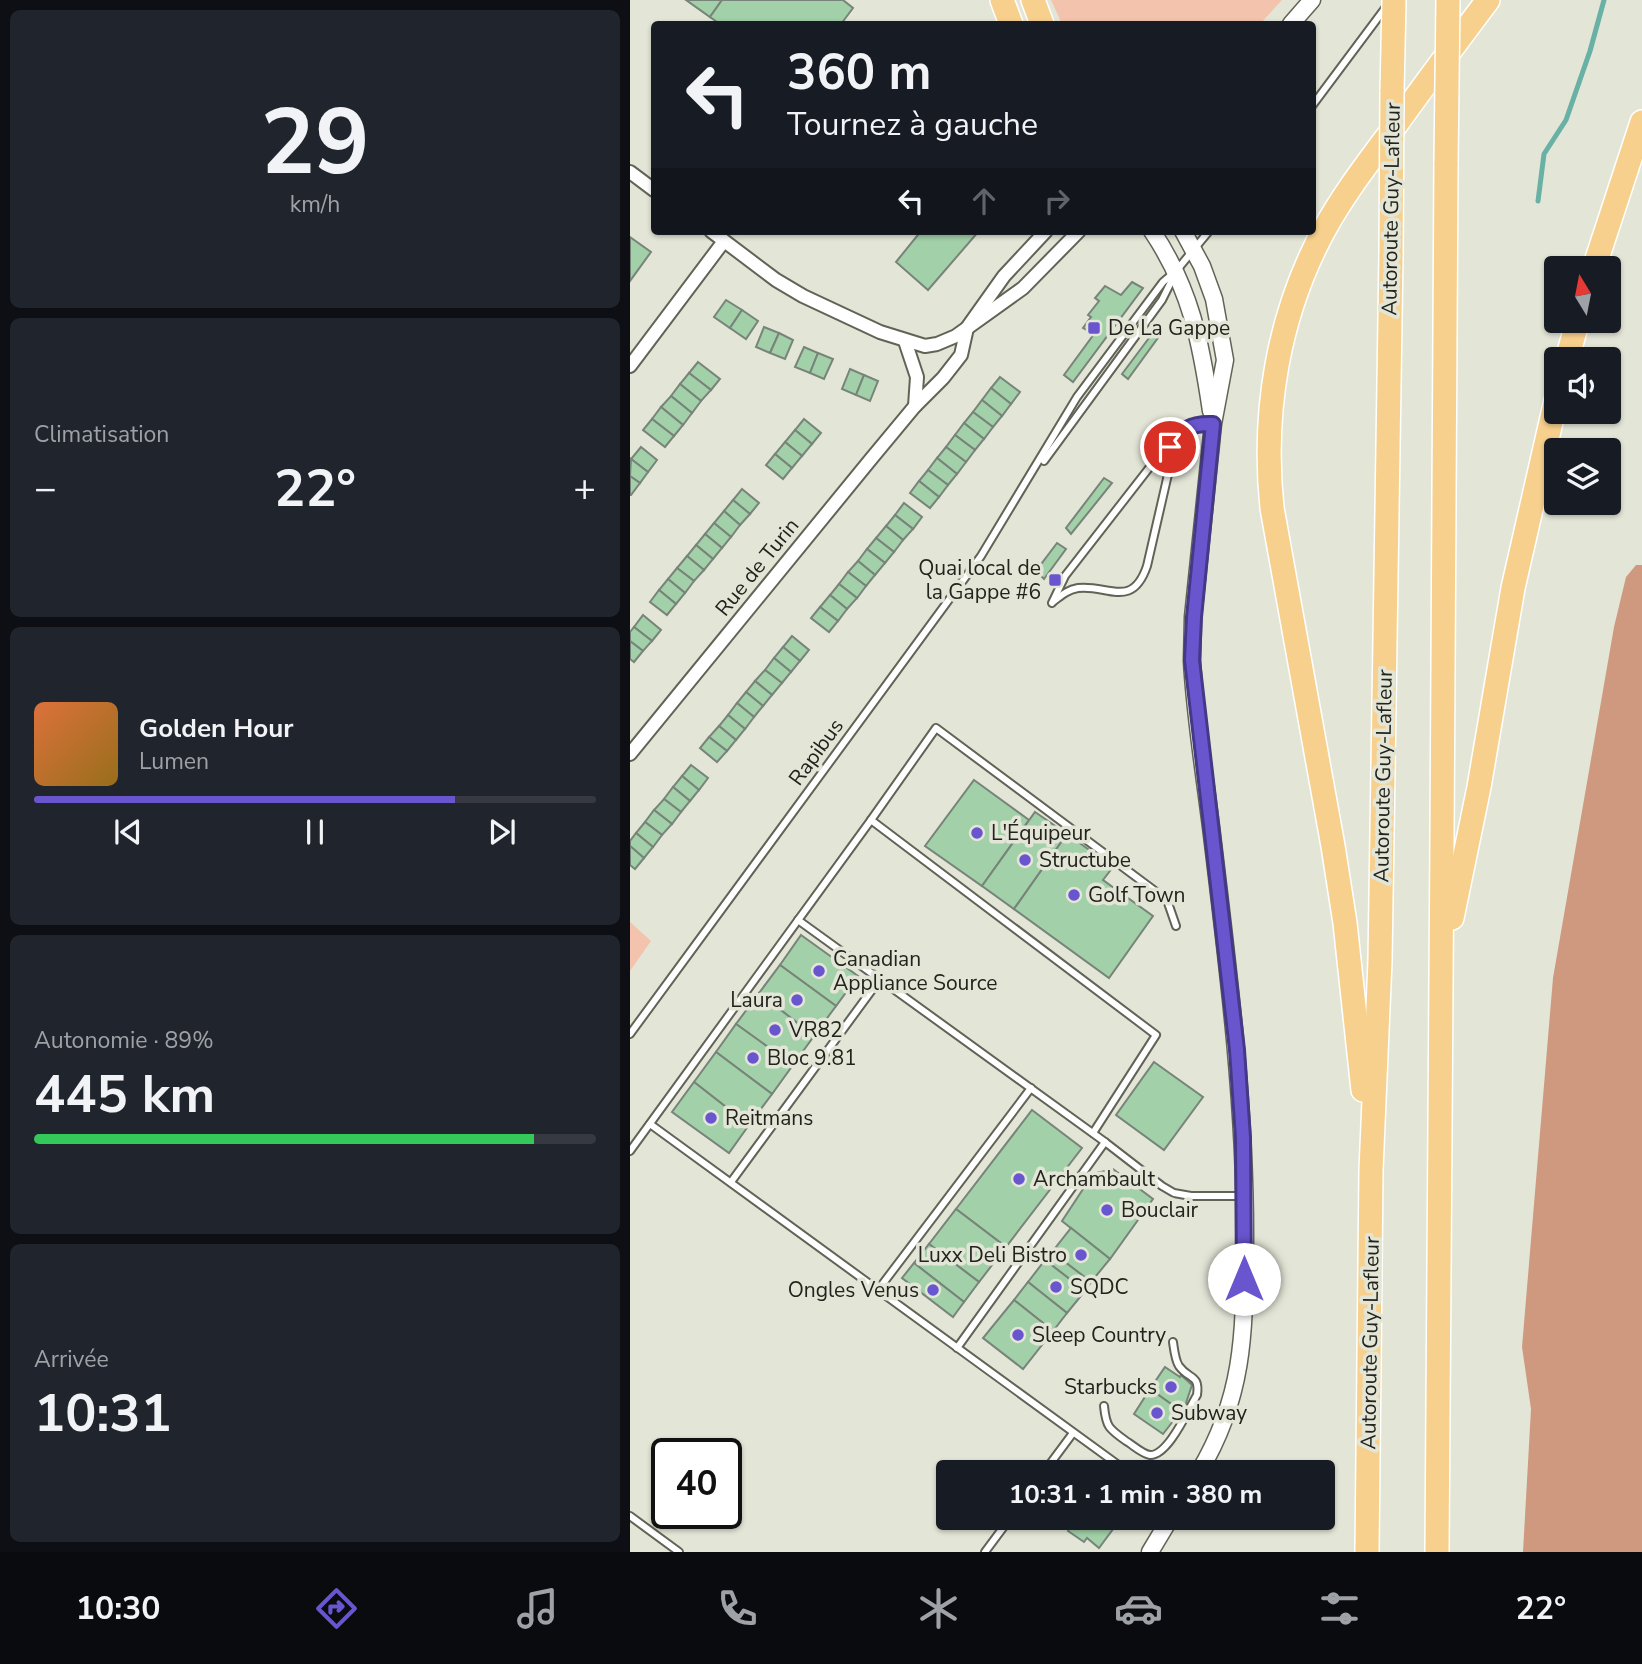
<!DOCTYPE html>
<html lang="fr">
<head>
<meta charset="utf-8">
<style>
  body { margin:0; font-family:"Nunito Sans",sans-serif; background:#20242c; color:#f1f3f6; height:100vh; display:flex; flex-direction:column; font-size:26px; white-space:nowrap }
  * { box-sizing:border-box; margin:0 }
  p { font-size:23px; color:#9ea1a6 }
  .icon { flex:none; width:38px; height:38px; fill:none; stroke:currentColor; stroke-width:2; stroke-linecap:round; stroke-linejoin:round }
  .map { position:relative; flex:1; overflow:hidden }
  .panel { display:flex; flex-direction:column; gap:10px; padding:10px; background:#0d0f14; width:630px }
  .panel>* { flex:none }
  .top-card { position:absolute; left:21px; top:21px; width:665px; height:214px; border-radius:7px; box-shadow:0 2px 5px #0004; background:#171b24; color:#f1f3f6; overflow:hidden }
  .needle { width:46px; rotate:350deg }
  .fabs { position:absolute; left:914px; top:256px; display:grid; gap:14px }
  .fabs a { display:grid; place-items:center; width:77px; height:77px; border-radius:7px; background:#171b24; box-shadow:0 2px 5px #0004; font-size:35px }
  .speed { position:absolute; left:21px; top:1438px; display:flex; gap:14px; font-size:35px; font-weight:700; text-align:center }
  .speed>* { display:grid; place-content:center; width:91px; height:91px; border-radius:50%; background:#171b24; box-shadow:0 2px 5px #0004; line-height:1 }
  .speed .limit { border:4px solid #111; border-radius:10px; background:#fff; color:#111 }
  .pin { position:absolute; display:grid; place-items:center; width:60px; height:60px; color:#fff; margin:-30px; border:4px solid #fff; border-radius:50%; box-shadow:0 2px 7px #0007 }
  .me { position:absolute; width:77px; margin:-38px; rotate:0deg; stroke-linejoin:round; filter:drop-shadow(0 0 5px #0008) }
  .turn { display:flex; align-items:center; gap:24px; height:147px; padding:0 21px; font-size:32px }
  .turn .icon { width:91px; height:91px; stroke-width:2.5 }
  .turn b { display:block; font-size:49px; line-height:60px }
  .lanes { display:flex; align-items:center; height:66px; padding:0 21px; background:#0003; justify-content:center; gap:35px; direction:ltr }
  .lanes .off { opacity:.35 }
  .big { font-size:52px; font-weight:700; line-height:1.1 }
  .panel .tile { flex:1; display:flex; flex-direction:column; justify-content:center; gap:10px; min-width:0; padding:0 24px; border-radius:10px; background:#20242c }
  .panel .dial { align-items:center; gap:0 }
  .dial b { font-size:91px; line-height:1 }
  .song { display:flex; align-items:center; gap:21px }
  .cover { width:84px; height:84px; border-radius:10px; background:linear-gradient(135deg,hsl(20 70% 55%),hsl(40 70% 35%)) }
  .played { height:7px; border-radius:4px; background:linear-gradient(90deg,#6956cf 75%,#363941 75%) }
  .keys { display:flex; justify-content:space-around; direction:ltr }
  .heat { display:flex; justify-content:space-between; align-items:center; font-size:38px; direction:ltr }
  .charge { height:10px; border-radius:5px; background:linear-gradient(90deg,#34c759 89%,#363941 0) }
  .trip { position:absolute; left:306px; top:1460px; width:399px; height:70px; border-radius:7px; background:#171b24; box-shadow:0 2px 5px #0004; font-weight:700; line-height:70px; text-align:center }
  .menu { display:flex; height:112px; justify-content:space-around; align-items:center; background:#090b0e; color:#9ea1a6 }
  .menu .icon { width:49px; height:49px }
  .menu .current { color:#6956cf }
  .menu b { font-size:32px; color:#f1f3f6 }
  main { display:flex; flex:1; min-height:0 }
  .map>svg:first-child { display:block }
  .green { fill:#f3c3ad }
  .forest { fill:#cf9980 }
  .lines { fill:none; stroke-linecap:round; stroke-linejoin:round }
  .stream { stroke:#69b0a5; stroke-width:5 }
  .building { fill:#a2d0a8; stroke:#78847a; stroke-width:2 }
  .service-casing { stroke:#616356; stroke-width:10 }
  .minor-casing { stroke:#616356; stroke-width:16 }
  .tertiary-casing { stroke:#616356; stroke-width:19 }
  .motorway-casing { stroke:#fff; stroke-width:26 }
  .service { stroke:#fff; stroke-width:6 }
  .minor { stroke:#fff; stroke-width:12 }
  .tertiary { stroke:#fff; stroke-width:16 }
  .motorway { stroke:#f8d08d; stroke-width:23 }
  .motorway-bridge-casing { stroke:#fff; stroke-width:26; stroke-linecap:butt }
  .motorway-bridge { stroke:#f8d08d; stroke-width:23 }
  .route-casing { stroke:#443887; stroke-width:18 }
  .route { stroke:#6956cf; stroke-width:12 }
  .poi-dot { fill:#6956cf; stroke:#e3e6d7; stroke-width:2.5 }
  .labels { text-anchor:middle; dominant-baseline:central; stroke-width:7; stroke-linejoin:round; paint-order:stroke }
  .street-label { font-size:21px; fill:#22231d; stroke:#e3e6d7 }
  .poi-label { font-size:21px; fill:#22231d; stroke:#e3e6d7; text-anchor:start }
</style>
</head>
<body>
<main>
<section class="panel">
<div class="tile dial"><b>29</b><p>km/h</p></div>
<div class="tile"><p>Climatisation</p>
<div class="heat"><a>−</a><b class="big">22°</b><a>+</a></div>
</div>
<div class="tile">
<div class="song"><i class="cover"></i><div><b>Golden Hour</b><p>Lumen</p></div></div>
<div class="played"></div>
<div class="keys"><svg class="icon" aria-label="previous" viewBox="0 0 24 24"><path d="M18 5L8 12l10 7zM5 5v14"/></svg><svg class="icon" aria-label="pause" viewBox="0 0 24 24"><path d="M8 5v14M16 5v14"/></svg><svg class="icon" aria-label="next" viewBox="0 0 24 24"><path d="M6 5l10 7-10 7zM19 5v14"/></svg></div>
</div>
<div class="tile"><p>Autonomie · 89%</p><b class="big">445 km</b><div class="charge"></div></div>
<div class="tile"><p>Arrivée</p><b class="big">10:31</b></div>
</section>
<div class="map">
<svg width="1012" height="1552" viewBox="0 0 1012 1552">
  <rect width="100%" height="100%" fill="#e3e6d7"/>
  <g class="green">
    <path d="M421 0H652L630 24H432Z"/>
    <path d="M0 922 21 941 0 971Z"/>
  </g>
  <path class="forest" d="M1006 565H1012V1552H893L901 1409 892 1347 923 978 984 627 996 577Z"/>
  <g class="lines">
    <path class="stream" d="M908 201 914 154 936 120 960 51 974 0"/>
  </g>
  <g class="building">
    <path d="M56 0H92L80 17Z"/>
    <path d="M92 0H213L223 8 211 24H90L80 17Z"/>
    <path d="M291 231H349L298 290 266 262Z"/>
    <path d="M0 237 21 252 0 281Z"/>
    <path d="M502 282 513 288 443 382 434 375 464 334 453 328 461 317 458 315 469 301 465 298 475 286 491 295Z"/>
    <path d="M96 300 112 310 100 328 84 317Z"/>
    <path d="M112 310 128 321 116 339 100 328Z"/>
    <path d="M134 327 149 333 140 353 126 347Z"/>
    <path d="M525 330 530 335 498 379 492 374Z"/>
    <path d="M149 333 163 340 155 359 140 353Z"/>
    <path d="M174 347 188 353 180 373 165 367Z"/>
    <path d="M188 353 203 359 194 379 180 373Z"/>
    <path d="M68 362 90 379 81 390 59 373Z"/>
    <path d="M220 369 234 375 226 395 212 389Z"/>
    <path d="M59 373 81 390 71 401 50 384Z"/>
    <path d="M234 375 248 381 240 401 226 395Z"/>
    <path d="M370 377 390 392 381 404 361 388Z"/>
    <path d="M50 384 71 401 62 413 41 396Z"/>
    <path d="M361 388 381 404 372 416 352 400Z"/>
    <path d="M41 396 62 413 53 425 31 407Z"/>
    <path d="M352 400 372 416 363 427 343 412Z"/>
    <path d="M31 407 53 425 44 436 22 419Z"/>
    <path d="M343 412 363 427 354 439 334 423Z"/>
    <path d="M22 419 44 436 35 447 13 430Z"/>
    <path d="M174 419 191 433 182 444 165 430Z"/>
    <path d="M334 423 354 439 345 450 325 435Z"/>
    <path d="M165 430 182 444 172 456 155 442Z"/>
    <path d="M325 435 345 450 336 462 316 447Z"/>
    <path d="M155 442 172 456 162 468 145 454Z"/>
    <path d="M11 447 27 460 18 472 1 459Z"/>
    <path d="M316 447 336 462 327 474 307 458Z"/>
    <path d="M145 454 162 468 153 479 136 465Z"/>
    <path d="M307 458 327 474 318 485 298 470Z"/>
    <path d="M1 459 18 472 10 483 0 476Z"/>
    <path d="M298 470 318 485 309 497 289 481Z"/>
    <path d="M0 476 10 483 1 495H0Z"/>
    <path d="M474 478 482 483 441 534 436 528Z"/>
    <path d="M289 481 309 497 300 508 280 493Z"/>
    <path d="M112 489 129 503 120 514 103 500Z"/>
    <path d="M103 500 120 514 110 525 94 511Z"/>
    <path d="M274 503 292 517 283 529 265 515Z"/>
    <path d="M94 511 110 525 101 537 84 523Z"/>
    <path d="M265 515 283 529 273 540 256 526Z"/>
    <path d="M84 523 101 537 92 548 75 534Z"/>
    <path d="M256 526 273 540 264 552 246 538Z"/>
    <path d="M75 534 92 548 83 559 66 545Z"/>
    <path d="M246 538 264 552 255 563 237 549Z"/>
    <path d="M427 543 436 549 414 579 406 571Z"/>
    <path d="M66 545 83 559 74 570 57 556Z"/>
    <path d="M237 549 255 563 245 575 228 561Z"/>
    <path d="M57 556 74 570 64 581 47 568Z"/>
    <path d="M228 561 245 575 236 586 218 572Z"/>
    <path d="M47 568 64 581 55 593 38 579Z"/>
    <path d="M218 572 236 586 227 598 209 584Z"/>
    <path d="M38 579 55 593 46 604 29 590Z"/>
    <path d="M209 584 227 598 217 609 200 595Z"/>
    <path d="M29 590 46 604 37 615 20 602Z"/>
    <path d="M200 595 217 609 208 621 190 607Z"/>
    <path d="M190 607 208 621 199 632 181 618Z"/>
    <path d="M13 615 31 630 22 641 4 627Z"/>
    <path d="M4 627 22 641 13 651 0 641V632Z"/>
    <path d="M162 636 179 650 170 661 153 647Z"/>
    <path d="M0 641 13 651 4 662 0 659Z"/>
    <path d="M153 647 170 661 161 672 144 658Z"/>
    <path d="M144 658 161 672 152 683 135 670Z"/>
    <path d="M135 670 152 683 142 695 125 681Z"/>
    <path d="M125 681 142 695 133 706 116 692Z"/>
    <path d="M116 692 133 706 124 717 107 703Z"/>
    <path d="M107 703 124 717 115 729 98 715Z"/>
    <path d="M98 715 115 729 106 740 89 726Z"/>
    <path d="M89 726 106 740 97 751 79 737Z"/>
    <path d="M79 737 97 751 87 762 70 748Z"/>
    <path d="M61 765 78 778 69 790 52 776Z"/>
    <path d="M52 776 69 790 60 801 43 787Z"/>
    <path d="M344 780 399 820 352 886 295 846Z"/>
    <path d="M43 787 60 801 51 812 34 799Z"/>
    <path d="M34 799 51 812 42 824 24 810Z"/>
    <path d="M24 810 42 824 32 835 15 822Z"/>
    <path d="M405 812 437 834 384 909 352 886Z"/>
    <path d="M15 822 32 835 23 847 6 833Z"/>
    <path d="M6 833 23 847 14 858 0 846V841Z"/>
    <path d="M437 834 483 867 473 880 523 916 479 978 384 909Z"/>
    <path d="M0 846 14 858 5 869 0 865Z"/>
    <path d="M171 935 228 976 206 1006 150 965Z"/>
    <path d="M150 965 206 1006 184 1036 129 993Z"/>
    <path d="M129 993 184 1036 163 1065 106 1024Z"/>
    <path d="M106 1024 163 1065 142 1094 86 1052Z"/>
    <path d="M86 1052 142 1094 119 1125 64 1082Z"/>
    <path d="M524 1062 573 1097 534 1150 486 1115Z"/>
    <path d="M64 1082 119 1125 99 1153 42 1112Z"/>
    <path d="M402 1110 452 1148 376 1247 326 1209Z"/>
    <path d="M483 1169 523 1199 480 1259 432 1221 463 1174Z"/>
    <path d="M326 1209 376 1247 349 1282 299 1244Z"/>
    <path d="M441 1228 480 1259 461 1282 422 1252Z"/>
    <path d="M299 1244 349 1282 334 1302 284 1263Z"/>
    <path d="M422 1252 461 1282 455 1291 415 1260Z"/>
    <path d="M415 1260 455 1291 437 1313 398 1282Z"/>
    <path d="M284 1263 334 1302 323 1317 272 1278Z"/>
    <path d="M398 1282 437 1313 423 1331 384 1300Z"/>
    <path d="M384 1300 423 1331 393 1369 353 1338Z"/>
    <path d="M535 1367 550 1377 551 1375 562 1385 556 1403 551 1411 520 1389Z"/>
    <path d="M520 1389 551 1411 533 1434 504 1414Z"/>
    <path d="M429 1517H492L469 1548 457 1538 454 1542 438 1531 441 1526Z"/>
  </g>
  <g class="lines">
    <g class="service-casing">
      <g id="service">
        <path d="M682 106 756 7"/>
        <path d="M414 461 532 300 544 276"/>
        <path d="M424 601C432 595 437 590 448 588 477 584 502 610 517 566L539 470 540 447"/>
        <path d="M422 603 435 576 523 463 556 429 565 424H582"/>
        <path d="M241 820 306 728 537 900 546 926"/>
        <path d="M168 920 475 1142 532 1186 544 1193 561 1196H613"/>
        <path d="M0 1034 351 556 447 397 533 282 546 271 579 231"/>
        <path d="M20 1124 498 1472"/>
        <path d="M0 1151 241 820 526 1035 463 1133"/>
        <path d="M101 1182 250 979"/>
        <path d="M248 1290 401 1088"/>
        <path d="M327 1348 475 1142"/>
        <path d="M474 1406C476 1427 479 1429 496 1441 503 1445 512 1454 520 1455 538 1456 558 1410 567 1395 570 1374 559 1380 549 1366 545 1360 544 1349 543 1342"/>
        <path d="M414 1472 443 1433"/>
        <path d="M0 1516 49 1552"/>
        <path d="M355 1552 381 1517"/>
      </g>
    </g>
    <g class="minor-casing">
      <g id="minor">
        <path d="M0 172 24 190"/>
        <path d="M81 231 146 280 173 296 250 332 295 346 307 344 326 336 393 288 449 231"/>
        <path d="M275 341 287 377 285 406"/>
        <path d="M0 366 94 241"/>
        <path d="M0 754 241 459 285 406 313 378 331 355 337 328 374 276 416 231"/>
      </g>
    </g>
    <g class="tertiary-casing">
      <g id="tertiary">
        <path d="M661 24 682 0"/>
        <path d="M522 231C561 289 571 343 581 411"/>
        <path d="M553 231 572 266 584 299 595 360 583 424 563 617 562 661C565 718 575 777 582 835 598 968 615 1101 615 1236 614 1325 617 1392 569 1472"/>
        <path d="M520 1552 541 1517"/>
      </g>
    </g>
    <g class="motorway-casing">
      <g id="motorway">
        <path d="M372 0 381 24"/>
        <path d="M403 0 412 24"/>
        <path d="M762 92 764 0"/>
        <path d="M964 268 1012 122"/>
        <path d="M937 359 948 320"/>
        <path d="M822 918 849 787 883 588 926 400"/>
        <path d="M733 1090 715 923 703 846 642 508C632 412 648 315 694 230 713 195 737 164 760 133 792 88 825 44 858 0"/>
        <path d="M737 1552 741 1170 750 961 761 254"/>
        <path d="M807 1552C812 1089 812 625 816 162"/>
      </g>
    </g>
    <use href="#service" class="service"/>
    <use href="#minor" class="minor"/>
    <use href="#tertiary" class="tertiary"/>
    <use href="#motorway" class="motorway"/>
    <g class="motorway-bridge-casing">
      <g id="motorway-bridge">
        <path d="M816 162 818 0"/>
        <path d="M761 254 762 92"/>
      </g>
    </g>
    <use href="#motorway-bridge" class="motorway-bridge"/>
  </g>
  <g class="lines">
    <g class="route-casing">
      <path id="route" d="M540 447C554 429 559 423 583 424L564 617 562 660 607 1050 613 1138 614 1279"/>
    </g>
    <use href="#route" class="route"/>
  </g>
  <g class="poi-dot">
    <rect x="457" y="321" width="14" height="14" rx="3.5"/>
    <rect x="418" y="573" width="14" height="14" rx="3.5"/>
    <circle cx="347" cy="833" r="7"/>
    <circle cx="395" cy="860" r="7"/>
    <circle cx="444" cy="895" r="7"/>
    <circle cx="189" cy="971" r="7"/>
    <circle cx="167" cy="1000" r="7"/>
    <circle cx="145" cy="1030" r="7"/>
    <circle cx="123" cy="1058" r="7"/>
    <circle cx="81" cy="1118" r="7"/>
    <circle cx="389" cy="1179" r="7"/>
    <circle cx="477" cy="1210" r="7"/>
    <circle cx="451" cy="1255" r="7"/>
    <circle cx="426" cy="1287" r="7"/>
    <circle cx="303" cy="1290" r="7"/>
    <circle cx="388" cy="1335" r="7"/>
    <circle cx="541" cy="1387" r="7"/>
    <circle cx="527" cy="1413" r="7"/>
  </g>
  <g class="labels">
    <g class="street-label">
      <text transform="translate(761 209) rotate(-89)">Autoroute Guy-Lafleur</text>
      <text transform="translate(127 567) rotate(-51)">Rue de Turin</text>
      <text transform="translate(186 752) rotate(-54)">Rapibus</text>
      <text transform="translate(753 776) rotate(-89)">Autoroute Guy-Lafleur</text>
      <text transform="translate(740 1343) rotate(-89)">Autoroute Guy-Lafleur</text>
    </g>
    <g class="poi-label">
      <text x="478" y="328">De La Gappe</text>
      <text x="411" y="568" text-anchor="end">Quai local de<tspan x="411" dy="24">la Gappe #6</tspan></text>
      <text x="361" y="833">L'Équipeur</text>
      <text x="409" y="860">Structube</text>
      <text x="458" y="895">Golf Town</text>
      <text x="203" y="959">Canadian<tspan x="203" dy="24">Appliance Source</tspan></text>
      <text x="153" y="1000" text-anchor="end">Laura</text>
      <text x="159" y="1030">VR82</text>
      <text x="137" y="1058">Bloc 9.81</text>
      <text x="95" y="1118">Reitmans</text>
      <text x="403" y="1179">Archambault</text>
      <text x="491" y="1210">Bouclair</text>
      <text x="437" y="1255" text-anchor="end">Luxx Deli Bistro</text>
      <text x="440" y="1287">SQDC</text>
      <text x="289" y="1290" text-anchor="end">Ongles Venus</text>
      <text x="402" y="1335">Sleep Country</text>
      <text x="527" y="1387" text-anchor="end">Starbucks</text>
      <text x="541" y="1413">Subway</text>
    </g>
  </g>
</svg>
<div class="fabs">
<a><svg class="needle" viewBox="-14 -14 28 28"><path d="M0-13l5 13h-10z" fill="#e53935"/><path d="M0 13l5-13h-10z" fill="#9ea1a6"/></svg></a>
<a><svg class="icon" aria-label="sound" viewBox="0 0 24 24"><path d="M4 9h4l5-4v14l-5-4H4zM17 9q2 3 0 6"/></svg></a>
<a><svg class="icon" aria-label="layers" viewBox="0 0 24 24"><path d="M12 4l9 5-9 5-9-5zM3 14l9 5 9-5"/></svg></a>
</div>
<div class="speed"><div class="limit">40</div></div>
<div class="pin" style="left:540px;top:447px;background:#d93025"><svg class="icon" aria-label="arrive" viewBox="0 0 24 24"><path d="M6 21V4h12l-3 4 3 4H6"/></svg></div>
<svg class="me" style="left:614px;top:1279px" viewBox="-20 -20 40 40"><circle r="19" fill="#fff"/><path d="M0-13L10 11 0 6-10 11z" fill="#6956cf"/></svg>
<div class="trip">10:31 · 1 min · 380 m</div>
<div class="top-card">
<div class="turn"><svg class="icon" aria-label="left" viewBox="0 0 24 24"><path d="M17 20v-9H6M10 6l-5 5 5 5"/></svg><div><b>360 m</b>Tournez à gauche</div></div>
<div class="lanes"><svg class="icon" aria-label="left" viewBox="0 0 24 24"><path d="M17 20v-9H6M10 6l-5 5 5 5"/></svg><svg class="icon off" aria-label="ahead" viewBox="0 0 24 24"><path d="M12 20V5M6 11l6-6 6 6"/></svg><svg class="icon off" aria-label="right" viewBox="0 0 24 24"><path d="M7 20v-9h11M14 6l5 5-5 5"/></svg></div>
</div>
</div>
</main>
<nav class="menu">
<b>10:30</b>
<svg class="icon current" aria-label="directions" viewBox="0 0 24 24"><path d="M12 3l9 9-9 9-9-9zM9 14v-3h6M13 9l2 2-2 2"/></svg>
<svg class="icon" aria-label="music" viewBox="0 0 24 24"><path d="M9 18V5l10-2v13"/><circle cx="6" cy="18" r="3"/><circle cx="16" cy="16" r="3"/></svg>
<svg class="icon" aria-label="phone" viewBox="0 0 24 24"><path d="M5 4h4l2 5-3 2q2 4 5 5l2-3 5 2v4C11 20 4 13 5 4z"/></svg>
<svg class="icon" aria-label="climate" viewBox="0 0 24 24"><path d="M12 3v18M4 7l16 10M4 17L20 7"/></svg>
<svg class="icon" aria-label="car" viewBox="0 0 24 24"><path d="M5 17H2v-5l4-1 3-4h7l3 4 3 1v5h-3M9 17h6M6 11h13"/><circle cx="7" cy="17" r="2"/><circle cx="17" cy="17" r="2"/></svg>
<svg class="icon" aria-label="filters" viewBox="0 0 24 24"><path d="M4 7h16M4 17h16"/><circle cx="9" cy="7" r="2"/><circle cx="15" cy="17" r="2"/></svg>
<b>22°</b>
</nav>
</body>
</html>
